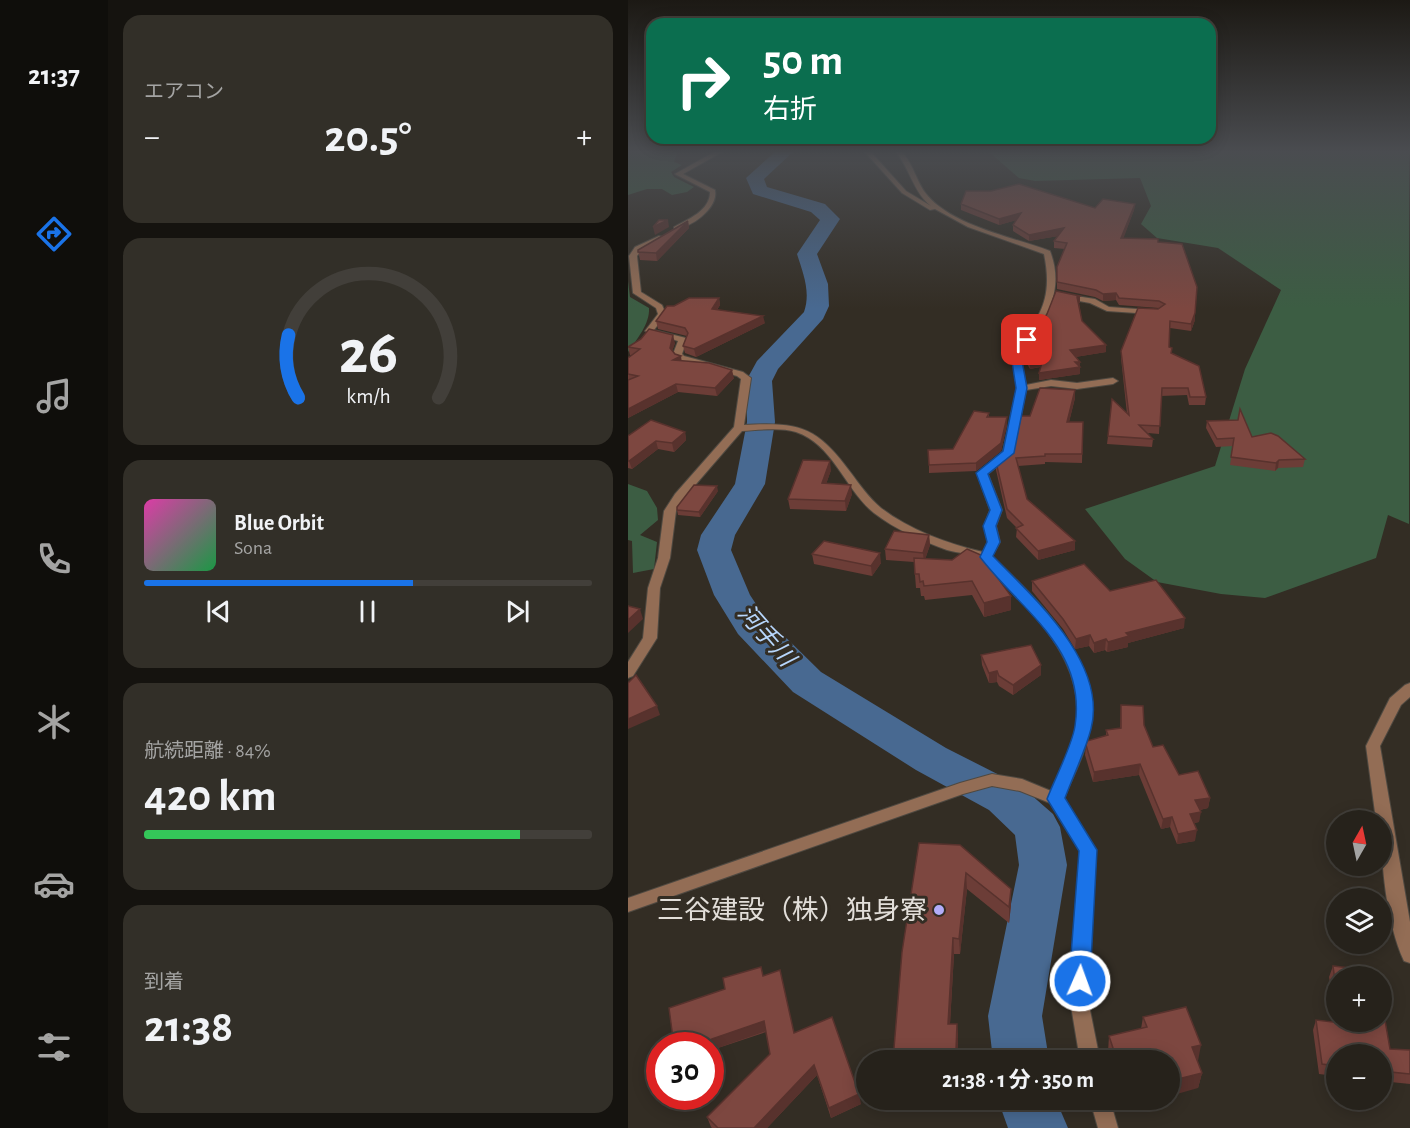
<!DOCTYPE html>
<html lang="ja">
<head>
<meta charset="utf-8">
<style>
  body { margin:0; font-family:"Alegreya Sans","Noto Sans JP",sans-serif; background:#322f28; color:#f1f3f6; height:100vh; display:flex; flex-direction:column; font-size:22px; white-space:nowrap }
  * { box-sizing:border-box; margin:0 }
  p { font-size:20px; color:#a4a4a3 }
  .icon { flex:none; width:33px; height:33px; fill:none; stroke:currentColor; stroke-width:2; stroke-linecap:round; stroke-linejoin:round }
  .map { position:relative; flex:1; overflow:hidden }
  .drawer { display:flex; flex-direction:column; gap:15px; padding:15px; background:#15130f; width:520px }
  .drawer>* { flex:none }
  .guide { position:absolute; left:18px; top:18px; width:570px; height:126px; border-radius:18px; box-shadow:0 3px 15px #0003,0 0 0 2px #423f3a; background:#0b6e4f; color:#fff; overflow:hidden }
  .needle { width:39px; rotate:9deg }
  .tools { position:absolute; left:698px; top:810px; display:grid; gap:12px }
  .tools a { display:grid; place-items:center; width:66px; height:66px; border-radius:50%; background:#26221b; box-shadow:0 3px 15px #0003,0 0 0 2px #423f3a; font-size:30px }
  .speed { position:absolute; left:18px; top:1032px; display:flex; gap:12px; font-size:30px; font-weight:700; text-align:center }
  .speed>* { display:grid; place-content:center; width:78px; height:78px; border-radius:50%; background:#26221b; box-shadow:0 3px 15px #0003,0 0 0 2px #423f3a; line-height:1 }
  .speed .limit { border:9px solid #d22; background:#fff; color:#111 }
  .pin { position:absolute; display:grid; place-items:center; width:51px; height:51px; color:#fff; margin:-26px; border-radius:12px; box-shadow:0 3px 9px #0006 }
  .me { position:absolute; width:66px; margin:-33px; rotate:2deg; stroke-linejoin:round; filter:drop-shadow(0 0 4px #0008) }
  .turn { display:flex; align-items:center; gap:21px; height:126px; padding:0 18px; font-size:27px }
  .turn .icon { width:78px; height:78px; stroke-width:2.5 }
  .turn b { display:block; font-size:42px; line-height:51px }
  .big { font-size:45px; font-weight:700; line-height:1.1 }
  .drawer .widget { flex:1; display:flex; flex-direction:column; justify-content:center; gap:9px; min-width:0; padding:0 21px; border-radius:18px; background:#322f28 }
  .drawer .dial { align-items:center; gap:0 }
  .dial svg { height:156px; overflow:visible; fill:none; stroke:#423f3a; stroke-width:7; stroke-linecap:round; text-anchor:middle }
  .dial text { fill:#f1f3f6; stroke:none }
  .song { display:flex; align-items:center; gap:18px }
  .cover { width:72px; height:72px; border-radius:9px; background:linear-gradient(135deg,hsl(320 70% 55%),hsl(140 70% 35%)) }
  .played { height:6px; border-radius:3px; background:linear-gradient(90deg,#1a73e8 60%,#423f3a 60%) }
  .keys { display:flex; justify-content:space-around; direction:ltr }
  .heat { display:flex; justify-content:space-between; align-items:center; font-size:33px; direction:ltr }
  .charge { height:9px; border-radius:4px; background:linear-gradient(90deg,#34c759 84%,#423f3a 0) }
  .trip { position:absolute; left:228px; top:1050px; width:324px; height:60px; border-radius:30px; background:#26221b; box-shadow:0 3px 15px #0003,0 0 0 2px #423f3a; font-weight:700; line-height:60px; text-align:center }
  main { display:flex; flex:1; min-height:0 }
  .dock { display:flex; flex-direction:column; width:108px; justify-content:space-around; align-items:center; background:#0f0e0b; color:#a4a4a3 }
  .dock .icon { width:42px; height:42px }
  .dock .current { color:#1a73e8 }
  .dock b { font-size:27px; color:#f1f3f6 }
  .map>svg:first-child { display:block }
  .green { fill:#3c5d43 }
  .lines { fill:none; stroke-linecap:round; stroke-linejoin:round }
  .river { fill:#486991; fill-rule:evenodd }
  .minor-casing { stroke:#4f4941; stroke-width:2 }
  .minor { fill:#936d55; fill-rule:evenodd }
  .wall { fill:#6c3d37 }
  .shaded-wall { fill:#58322d }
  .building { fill:#7d4740; stroke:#58322d; stroke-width:1.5 }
  .route { fill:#1a73e8; stroke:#114b97; stroke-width:1.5 }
  .poi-dot { fill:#b2adf9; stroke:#332d24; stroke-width:2 }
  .labels { text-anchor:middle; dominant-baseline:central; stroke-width:6; stroke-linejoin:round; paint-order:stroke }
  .water-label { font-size:24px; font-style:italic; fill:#b7d6fc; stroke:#332d24 }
  .near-poi-label { font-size:27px; fill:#e2ded9; stroke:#332d24; text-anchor:end }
</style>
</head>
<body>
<main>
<nav class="dock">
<b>21:37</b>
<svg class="icon current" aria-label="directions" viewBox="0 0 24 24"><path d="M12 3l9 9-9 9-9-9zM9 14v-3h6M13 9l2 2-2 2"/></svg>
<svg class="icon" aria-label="music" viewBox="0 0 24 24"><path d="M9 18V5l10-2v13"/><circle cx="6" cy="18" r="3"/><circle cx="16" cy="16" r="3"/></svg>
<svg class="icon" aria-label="phone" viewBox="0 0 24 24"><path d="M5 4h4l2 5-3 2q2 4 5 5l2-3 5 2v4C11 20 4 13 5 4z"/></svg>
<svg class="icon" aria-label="climate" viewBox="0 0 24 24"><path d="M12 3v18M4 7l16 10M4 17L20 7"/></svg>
<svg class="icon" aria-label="car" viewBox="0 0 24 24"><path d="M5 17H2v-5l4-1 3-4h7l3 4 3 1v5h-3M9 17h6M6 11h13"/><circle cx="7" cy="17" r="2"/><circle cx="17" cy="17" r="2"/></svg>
<svg class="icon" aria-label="filters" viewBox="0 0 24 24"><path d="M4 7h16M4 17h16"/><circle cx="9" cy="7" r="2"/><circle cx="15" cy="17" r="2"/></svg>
</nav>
<section class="drawer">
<div class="widget"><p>エアコン</p>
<div class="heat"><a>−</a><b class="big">20.5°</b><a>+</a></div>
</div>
<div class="widget dial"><svg viewBox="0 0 100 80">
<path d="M14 69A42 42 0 1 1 86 69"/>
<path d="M14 69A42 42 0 0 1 9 37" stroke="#1a73e8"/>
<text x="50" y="56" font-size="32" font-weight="700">26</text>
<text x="50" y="72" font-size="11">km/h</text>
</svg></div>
<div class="widget">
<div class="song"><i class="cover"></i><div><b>Blue Orbit</b><p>Sona</p></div></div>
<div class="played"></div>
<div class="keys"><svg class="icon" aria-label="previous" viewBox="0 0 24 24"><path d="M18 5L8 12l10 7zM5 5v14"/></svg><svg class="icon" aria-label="pause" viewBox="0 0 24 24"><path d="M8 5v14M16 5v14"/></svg><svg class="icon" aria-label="next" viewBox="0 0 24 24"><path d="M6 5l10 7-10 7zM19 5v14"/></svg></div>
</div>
<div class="widget"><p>航続距離 · 84%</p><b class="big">420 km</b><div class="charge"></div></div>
<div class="widget"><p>到着</p><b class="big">21:38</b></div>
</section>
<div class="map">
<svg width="782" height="1128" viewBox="0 0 782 1128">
  <rect width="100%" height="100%" fill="#332d24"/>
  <g class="green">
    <path d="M0 151H50L46 162 54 165 43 172 46 177 66 187 59 192 44 195 34 189H19L0 195Z"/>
    <path d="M360 151H781V524L760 515 748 558 637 598 593 594 529 582 497 559 457 509 587 466 617 369 653 290 590 248 529 238 513 224 523 206 512 178 407 181 391 178Z"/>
    <path d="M0 281 2 297 21 308C22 324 9 339 0 352Z"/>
    <path d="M0 484 19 491 29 508 30 520 12 535 29 542 26 569 5 573 4 541 0 540Z"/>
  </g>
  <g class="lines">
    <g class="river">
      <path d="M148 151H166L136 179 139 187 197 204 212 219 189 254 200 284 201 306 195 319 150 369 144 381 147 422 137 484 107 535 103 550 122 595 136 616 193 672 318 748 393 786 425 814 432 827 439 865 414 1016 421 1060H365L360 1016 391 865 387 835 361 810 288 770 165 692 110 634 86 595 69 550 73 535 107 484 119 422 118 381 129 361 176 312C183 292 175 273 169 254L192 220 183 212 125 194 118 178Z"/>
      <path d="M370 1100H428L440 1128H380Z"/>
    </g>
    <g class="minor-casing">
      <g id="minor">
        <path d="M88 151H96L55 174 87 190C91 208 62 229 46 229V227C60 219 82 211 82 192L47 174Z"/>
        <path d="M236 151H242L278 191 303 206C285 192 282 168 267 151H273C286 164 288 182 299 195 325 226 385 237 422 251 438 292 416 323 392 355L398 385 423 380 449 383 485 378 490 381 485 384 449 389 423 386 398 390 385 453 360 474 374 510 368 526 372 542 364 556C411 602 469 653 462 725 460 750 445 775 436 799L468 850 460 1000 472 1060H452L442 1000 452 851 422 803 392 791 364 786 335 794 0 912V898L332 783 364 774 394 779 423 791C432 771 442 752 447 731 458 681 427 637 395 602 386 592 364 566 354 559 346 554 329 553 319 550 294 541 268 530 246 513 218 491 205 444 168 432 152 427 131 430 114 431L56 498 48 511 42 558 32 588 29 638 5 676 0 678V662L15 638 20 588 30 558 36 511 47 494 106 427 113 379 109 376 50 360 45 354 50 341 17 331 30 314 28 308 5 293 1 256 7 247 31 236 36 237 13 251 9 256 13 292 34 305 38 314 26 330 58 338 59 340 54 354 56 356 115 372 123 378 116 425C173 422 189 427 223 473 232 485 241 498 253 508 282 530 320 544 355 552L360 542 356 526 362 510 349 473 375 452 389 388 384 355C410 318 426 302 416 254L340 227 307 209 302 210 274 193Z"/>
        <path d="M435 294 467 299 481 307 523 310 527 312 523 314 479 311 462 303 435 298Z"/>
        <path d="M782 683V697L773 705 752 746 782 922V963L776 961C758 922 753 863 753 820H748L738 746 762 698 777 685Z"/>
        <path d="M462 1100H482L490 1128H470Z"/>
      </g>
    </g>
    <use href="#minor" class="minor"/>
  </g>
  <g class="wall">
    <path d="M333 204 467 208 507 204 506 210 495 238 530 242 567 320 563 331 542 328 541 347 543 353 578 397 577 405H561L559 395 533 396 531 434 520 433 525 439 524 447 479 444 480 436 499 414 493 358V351L531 308 491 305 488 300 475 301 467 297 429 289V267L437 249 426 248V241L430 236 401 241 385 231V225L388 220 371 225 333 210Z"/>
    <path d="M60 221 61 228 29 261 12 260 10 250Z"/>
    <path d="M452 296V303H451L454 321 478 352 447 357 451 366 452 374 411 380V373L413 367 402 369 395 357V350Z"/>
    <path d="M91 298 92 305 89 310 137 323 68 357 57 353 55 346 59 336 30 329 28 321 46 306Z"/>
    <path d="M47 343 44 351 54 361 106 378 89 396 50 392 0 418V358L4 355H2L0 347Z"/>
    <path d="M447 390V398L441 422H455L454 463 417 462V464L390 466 399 499 447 541V550L410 560 388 537 389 528 379 518 368 470V462L387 445 402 416Z"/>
    <path d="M361 413V417H379V425L373 451 348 471 301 473V465L325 449Z"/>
    <path d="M579 421 624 437 677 459 675 467 650 468 647 471 602 465 605 446 588 447 578 428Z"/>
    <path d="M57 432 58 440 46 452 30 449 4 469 0 468V436Z"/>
    <path d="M203 470 198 484 224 494 218 511 162 509 160 499Z"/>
    <path d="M90 491 72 517 50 515 49 510Z"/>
    <path d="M301 535 302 545 297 559 324 560 383 610 356 617 344 595 297 600 296 596H293L292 588H288L286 562 258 560 257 549Z"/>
    <path d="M184 554 253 563 244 576 186 564Z"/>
    <path d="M404 581 482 591 556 628 500 643V647L479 652 477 650 466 653 461 646 447 649 435 629 404 591Z"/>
    <path d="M353 655 413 675 385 695 371 686 369 682 361 683 354 665Z"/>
    <path d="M493 705 516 725 525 747 551 775 582 798 580 808 572 810 571 822 566 823 567 841 549 844 542 827 533 829 511 775 465 782 457 755 458 745 478 736V730L492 728Z"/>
    <path d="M332 845 383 905 381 923 339 889 332 954H326L322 1024H329L330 1039 329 1060H265Z"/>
    <path d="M705 966 708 976V1022H753V986L761 1003 757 1013H756L762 1049 782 1050V1084L753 1081V1054H708V1076L691 1074 685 1030 688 1020 708 1022 701 977Z"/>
    <path d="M135 975 166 1033 233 1104 203 1118 189 1075 139 1128H84L83 1127 79 1117 142 1054 138 1032 87 1049 82 1052V1046Z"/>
    <path d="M515 1017 570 1061H569L574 1073 570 1088 542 1060H483L480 1052 481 1036 513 1029Z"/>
    <path d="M264 1100H317V1105H265Z"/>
  </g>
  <g class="shaded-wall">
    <path d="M507 204 506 210 493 245V238Z"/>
    <path d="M393 213V219L371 225V219Z"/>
    <path d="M40 220 41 227 27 235 25 227Z"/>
    <path d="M60 221 61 228 29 261 28 253Z"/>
    <path d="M436 228V235L401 241V235Z"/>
    <path d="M488 293V300L475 301V294Z"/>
    <path d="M452 296V303L449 304V297Z"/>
    <path d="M91 298 92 305 85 316 84 309Z"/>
    <path d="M567 313V320L563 331V324Z"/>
    <path d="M135 316 137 323 68 357 66 349Z"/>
    <path d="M45 335 47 343 43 355 42 348Z"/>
    <path d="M478 345V352L441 358 442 350Z"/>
    <path d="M53 356 54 364 45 360Z"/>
    <path d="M415 359V366L402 369V361Z"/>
    <path d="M447 362H452V374L411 380V373Z"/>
    <path d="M104 370 106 378 89 396 87 388Z"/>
    <path d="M48 384 50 392 0 418V409Z"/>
    <path d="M447 390V398L439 430V422Z"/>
    <path d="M379 417V425L373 451 348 471V463Z"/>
    <path d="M57 432 58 440 46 452 44 443Z"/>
    <path d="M28 441 30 449 4 469 1 461Z"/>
    <path d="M651 460 650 468 647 471 648 463Z"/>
    <path d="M202 461 203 470 195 493 194 483Z"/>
    <path d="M223 485 224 494 218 511 217 501Z"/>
    <path d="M89 486 90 491 72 517 71 512Z"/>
    <path d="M301 535 302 545 296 563 295 553Z"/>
    <path d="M447 541V550L410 560V551Z"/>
    <path d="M252 553 253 563 244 576 243 566Z"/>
    <path d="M383 596V610L356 617V603Z"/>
    <path d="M12 609 15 619 0 633V620Z"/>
    <path d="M557 618 556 628 500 643V647L479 652 480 642 498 633Z"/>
    <path d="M462 635 461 646 447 649 448 639Z"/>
    <path d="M478 639 477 650 466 653V643Z"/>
    <path d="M413 665V675L385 695V685Z"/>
    <path d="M369 671V682L361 683V673Z"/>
    <path d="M29 706 32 715 0 729V719Z"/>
    <path d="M512 764 511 775 465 782 466 772Z"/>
    <path d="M582 798 580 808 566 811 567 800Z"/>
    <path d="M573 812 571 822 560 824 562 814Z"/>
    <path d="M544 817 542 827 533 829 535 819Z"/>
    <path d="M569 830 567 841 549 844 550 834Z"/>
    <path d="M338 873 339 889 332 954 331 939Z"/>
    <path d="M383 889V905L381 923V907Z"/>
    <path d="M325 938 326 954 321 1040 320 1024Z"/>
    <path d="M136 1021 138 1031 87 1049 82 1052V1046H77L76 1043 84 1039Z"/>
    <path d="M329 1024 330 1039 329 1060 328 1050Z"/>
    <path d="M573 1045 570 1061 561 1063 564 1047Z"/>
    <path d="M186 1065 189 1075 139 1128H126Z"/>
    <path d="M574 1073 570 1088 542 1096V1081Z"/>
    <path d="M231 1094 233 1104 203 1118 201 1108Z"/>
    <path d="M502 1100H526L501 1106Z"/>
  </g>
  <g class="building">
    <path d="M391 184 467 208 475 199 507 204 493 238 530 239V242L554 244 569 287 567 313 563 324 542 321 541 347 544 348 543 353 571 366 578 397H562L560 388H534L532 426 511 425 525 439 480 436 484 399 501 415 493 351 510 308 530 309 537 304 531 301 491 298 488 293 475 294 468 290 429 282V267L439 243 426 241 436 228 401 235 385 225 393 213 371 219 333 204 338 191H363Z"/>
    <path d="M31 220H40L25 227Z"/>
    <path d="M60 221 28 253 10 252V250Z"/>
    <path d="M428 291 452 296 449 297 454 321 478 345 442 350 452 362H447L452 367 411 373 415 359 402 361 395 350 419 314Z"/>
    <path d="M61 298H91L84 309 135 316 66 349 55 346 60 333 57 328 28 321 39 306H46Z"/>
    <path d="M21 329 45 335 42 348 47 354 53 356 45 360 81 363 104 370 87 388 48 384 0 409V380L10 376 0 374V358L12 349 0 347 13 339Z"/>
    <path d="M412 388 447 390 439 422H455L454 454H417V456L388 458 399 499 447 541 410 551 388 528 395 525 379 509 368 462 387 445 393 416H402Z"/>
    <path d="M612 409 624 437 643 433 650 436 677 459 651 460 648 463 603 457 606 438 589 439 579 421 610 420Z"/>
    <path d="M346 411 361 413 359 417H379L373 443 348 463 301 465 300 450 325 449Z"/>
    <path d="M23 420 57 432 44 443 28 441 1 461H0V436Z"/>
    <path d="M175 460 202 461 194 483 223 485 217 501 160 499Z"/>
    <path d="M66 485 89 486 71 512 49 510V507Z"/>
    <path d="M266 531 301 535 295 553 257 549Z"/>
    <path d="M196 541 252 553 243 566 184 554Z"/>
    <path d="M339 549 353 555 383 596 356 603 344 581 296 586 295 581 292 582 291 574H287L286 558 324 560Z"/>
    <path d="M456 564 482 591 528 580 557 618 498 633 501 636 480 642 478 639 466 643 462 635 448 639 435 619 404 581Z"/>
    <path d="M0 606 12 609 0 620Z"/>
    <path d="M403 645 413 665 385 685 371 676 369 671 361 673 353 655Z"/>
    <path d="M8 675 29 706 0 719V683Z"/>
    <path d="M493 705 515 706 516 725 525 747 535 745 551 775 570 771 582 798 567 800 573 812 562 814 569 830 550 834 544 817 535 819 512 764 466 772 458 745 459 741 480 735 478 730 493 728Z"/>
    <path d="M291 843 332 845 383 889 381 907 338 873 331 939 325 938 320 1024H329L328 1050H318L317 1060H265L274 952Z"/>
    <path d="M705 966 749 971 750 976H708V989Z"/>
    <path d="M133 967 135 976 152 970 166 1033 204 1017 231 1094 201 1108 186 1065 126 1128H90L79 1117 142 1054 136 1021 84 1039 76 1043 77 1046H46L41 1008 97 989 95 978Z"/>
    <path d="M753 986H758L761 1003H754L762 1049 782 1050V1074L753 1071V1054H708V1066L694 1064 688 1020 713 1023V1022H753Z"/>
    <path d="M558 1007 573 1045 564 1047 574 1073 542 1081V1060H494L493 1059 489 1060 481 1036 519 1027 515 1017Z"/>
  </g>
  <linearGradient id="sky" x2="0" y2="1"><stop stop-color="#1c1914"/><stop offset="0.49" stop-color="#4a4c50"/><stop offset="1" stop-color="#4a4c50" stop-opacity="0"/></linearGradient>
  <rect width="782" height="309" fill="url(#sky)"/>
  <path class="route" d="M399 337 404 340 393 355 399 388 386 453 360 474 374 510 368 526 372 542 365 556C406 598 480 663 463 729 457 752 445 776 437 798L469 850 462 981 459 988 452 990 444 988 441 981 451 851 419 799C427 778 444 746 447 726 459 648 392 610 352 557L359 542 355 526 362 510 348 473 375 451 388 388 383 355 395 338Z"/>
  <circle class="poi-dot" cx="311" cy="910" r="6"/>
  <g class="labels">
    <g class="water-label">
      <text transform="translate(138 636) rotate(49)">河手川</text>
    </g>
    <g class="near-poi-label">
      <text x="299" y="910">三谷建設（株）独身寮</text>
    </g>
  </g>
</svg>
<div class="tools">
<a><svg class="needle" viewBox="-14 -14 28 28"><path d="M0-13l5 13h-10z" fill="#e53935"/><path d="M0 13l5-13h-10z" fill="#a4a4a3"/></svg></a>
<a><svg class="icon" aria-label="layers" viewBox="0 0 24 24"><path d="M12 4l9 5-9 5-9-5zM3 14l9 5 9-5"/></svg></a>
<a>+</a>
<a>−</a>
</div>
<div class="speed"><div class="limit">30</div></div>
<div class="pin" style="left:399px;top:340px;background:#d93025"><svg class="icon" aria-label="arrive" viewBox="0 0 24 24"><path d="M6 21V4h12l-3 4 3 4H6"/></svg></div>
<svg class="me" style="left:452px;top:981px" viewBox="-20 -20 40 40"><circle r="17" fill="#1a73e8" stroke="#fff" stroke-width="3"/><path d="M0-11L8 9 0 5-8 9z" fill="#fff"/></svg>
<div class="trip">21:38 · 1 分 · 350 m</div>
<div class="guide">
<div class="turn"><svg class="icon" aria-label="right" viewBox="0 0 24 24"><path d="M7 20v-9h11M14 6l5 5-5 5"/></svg><div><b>50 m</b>右折</div></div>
</div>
</div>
</main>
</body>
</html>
